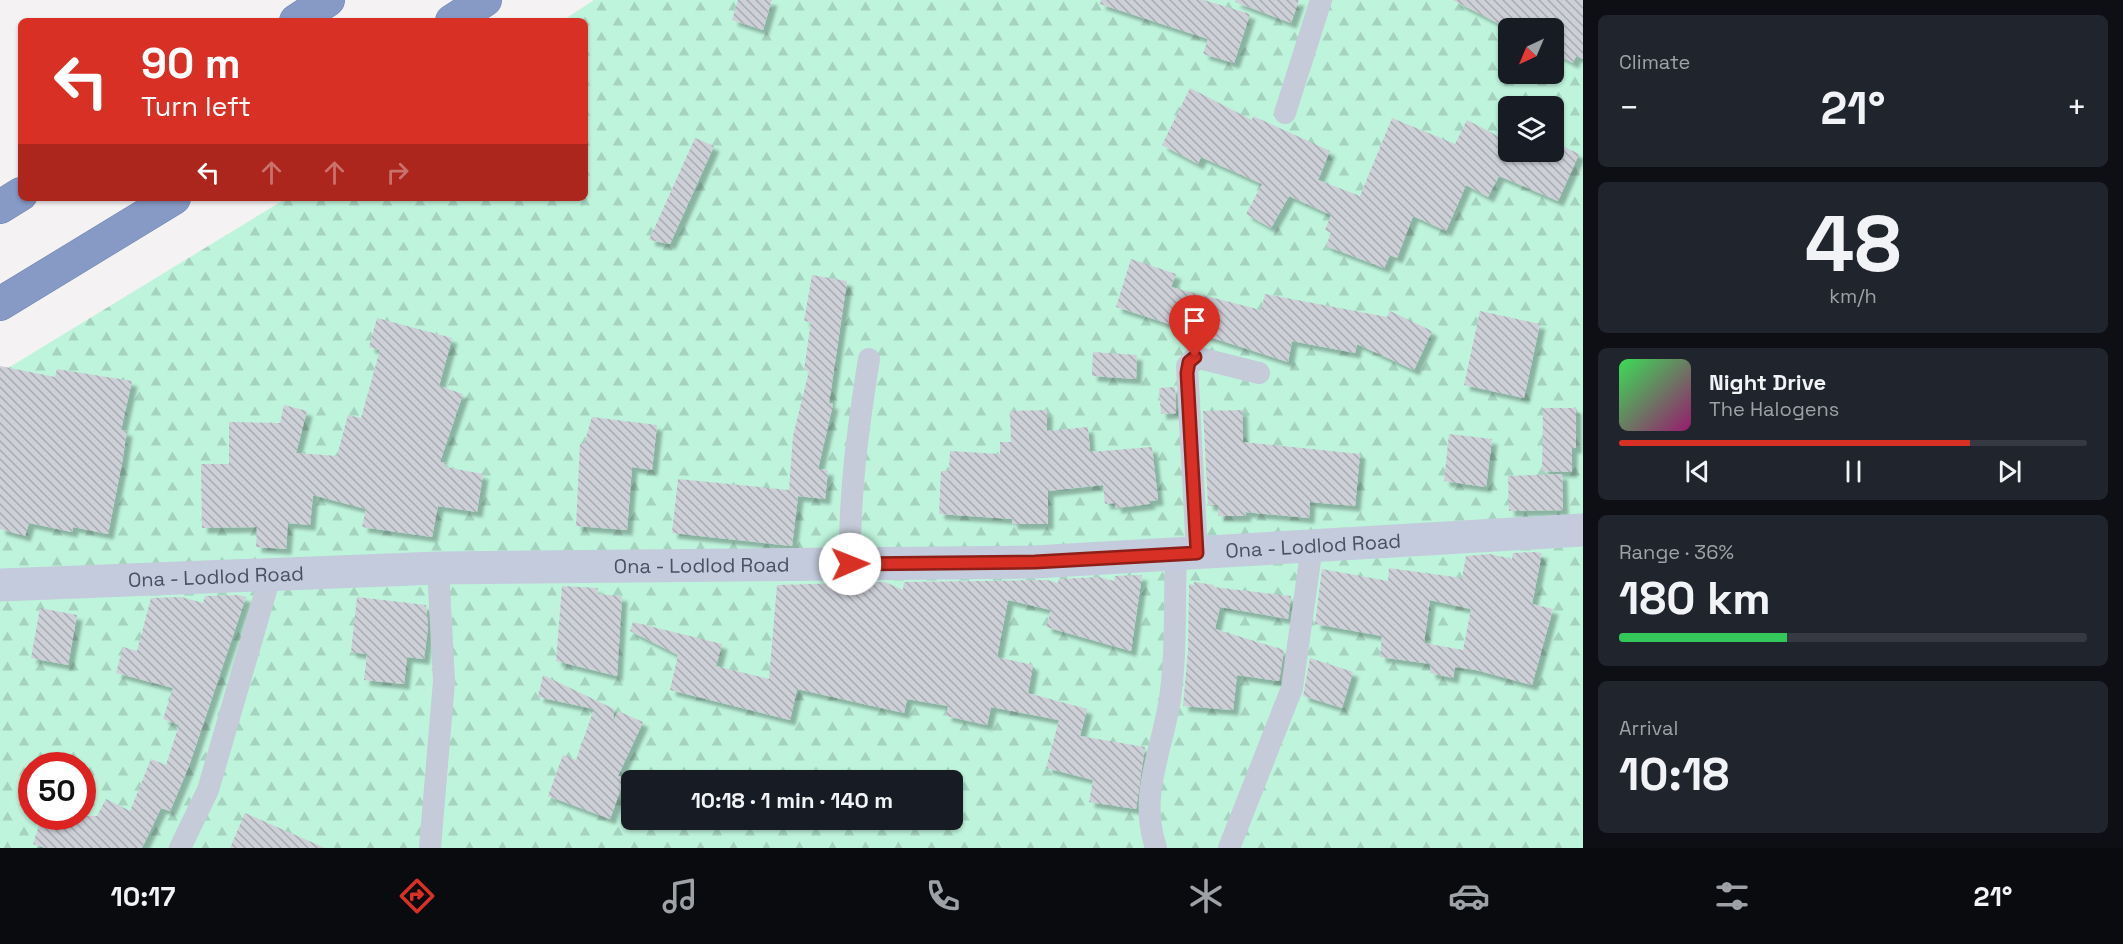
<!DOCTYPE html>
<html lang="en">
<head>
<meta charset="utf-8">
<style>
  body { margin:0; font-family:"Space Grotesk",sans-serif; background:#20242c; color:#f1f3f6; height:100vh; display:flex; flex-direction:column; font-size:22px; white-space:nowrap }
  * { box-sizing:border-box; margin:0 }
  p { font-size:20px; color:#9ea1a6 }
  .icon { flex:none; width:33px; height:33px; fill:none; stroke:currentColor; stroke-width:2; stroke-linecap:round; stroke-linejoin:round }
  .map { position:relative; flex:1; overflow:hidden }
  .details { display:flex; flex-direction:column; gap:15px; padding:15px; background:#0d0f14; width:540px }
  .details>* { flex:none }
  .hud { position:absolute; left:18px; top:18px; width:570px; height:183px; border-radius:9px; box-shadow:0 2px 4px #0004; background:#d93025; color:#fff; overflow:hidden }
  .needle { width:39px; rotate:224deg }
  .tools { position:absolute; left:1498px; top:18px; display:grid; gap:12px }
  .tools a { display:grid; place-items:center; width:66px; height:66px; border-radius:9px; background:#171b24; box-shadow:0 2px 4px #0004; font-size:30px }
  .speed { position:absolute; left:18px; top:752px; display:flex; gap:12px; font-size:30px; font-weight:700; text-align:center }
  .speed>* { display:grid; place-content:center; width:78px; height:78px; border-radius:50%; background:#171b24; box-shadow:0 2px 4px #0004; line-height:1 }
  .speed .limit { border:9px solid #d22; background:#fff; color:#111 }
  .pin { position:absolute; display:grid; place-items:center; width:51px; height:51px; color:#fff; margin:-62px -26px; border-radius:50% 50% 50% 0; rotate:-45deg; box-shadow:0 0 6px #0007 }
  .pin .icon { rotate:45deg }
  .me { position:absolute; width:66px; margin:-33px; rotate:89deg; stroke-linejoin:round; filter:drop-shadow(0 0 4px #0008) }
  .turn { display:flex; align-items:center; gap:21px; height:126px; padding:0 24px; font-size:27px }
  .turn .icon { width:78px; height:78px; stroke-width:2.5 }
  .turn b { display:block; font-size:42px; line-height:51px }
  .lanes { display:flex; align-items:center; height:57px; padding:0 24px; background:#0003; justify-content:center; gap:30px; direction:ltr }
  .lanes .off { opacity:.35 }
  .big { font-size:45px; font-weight:700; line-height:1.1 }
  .details .widget { flex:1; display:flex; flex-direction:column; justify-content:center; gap:9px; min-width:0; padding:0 21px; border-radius:9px; background:#20242c }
  .details .dial { align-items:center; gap:0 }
  .dial b { font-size:78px; line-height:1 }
  .song { display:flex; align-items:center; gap:18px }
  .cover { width:72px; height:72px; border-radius:9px; background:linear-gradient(135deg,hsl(130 70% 55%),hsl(320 70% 35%)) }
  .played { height:6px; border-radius:3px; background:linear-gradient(90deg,#d93025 75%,#363941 75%) }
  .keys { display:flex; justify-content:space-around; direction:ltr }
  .heat { display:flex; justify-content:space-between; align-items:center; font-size:33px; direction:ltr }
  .charge { height:9px; border-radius:4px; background:linear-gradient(90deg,#34c759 36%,#363941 0) }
  .trip { position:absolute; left:621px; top:770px; width:342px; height:60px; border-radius:9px; background:#171b24; box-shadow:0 2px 4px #0004; font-weight:700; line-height:60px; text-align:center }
  .menu { display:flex; height:96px; justify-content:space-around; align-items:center; background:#090b0e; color:#9ea1a6 }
  .menu .icon { width:42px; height:42px }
  .menu .current { color:#d93025 }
  .menu b { font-size:27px; color:#f1f3f6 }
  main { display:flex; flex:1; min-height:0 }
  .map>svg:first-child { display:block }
  .forest { fill:url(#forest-firs); fill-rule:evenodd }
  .building { fill:url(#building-back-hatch); fill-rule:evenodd; filter:url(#shadow) }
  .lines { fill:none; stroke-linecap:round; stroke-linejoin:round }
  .motorway-casing { stroke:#7085b1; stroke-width:34 }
  .minor { stroke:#c5cbd8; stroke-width:22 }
  .secondary { stroke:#c3cbdc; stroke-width:33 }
  .motorway { stroke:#869ac5; stroke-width:33 }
  .route-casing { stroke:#8d1f18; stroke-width:15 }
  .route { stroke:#d93025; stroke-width:10 }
  .labels { text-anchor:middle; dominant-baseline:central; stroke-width:5; stroke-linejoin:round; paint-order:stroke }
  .street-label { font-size:20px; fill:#475162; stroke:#fff }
</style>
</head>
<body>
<main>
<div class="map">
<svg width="1583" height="848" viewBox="0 0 1583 848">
  <defs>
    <pattern id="forest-firs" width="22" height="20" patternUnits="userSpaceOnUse" patternTransform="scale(1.5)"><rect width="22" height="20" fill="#bef4dc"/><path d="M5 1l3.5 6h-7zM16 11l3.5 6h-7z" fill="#a5d3bf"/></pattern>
    <pattern id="building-back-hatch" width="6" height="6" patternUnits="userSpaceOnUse" patternTransform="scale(1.5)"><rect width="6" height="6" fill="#ced0d8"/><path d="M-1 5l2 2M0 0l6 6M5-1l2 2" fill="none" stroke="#a9abb3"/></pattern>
    <filter id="shadow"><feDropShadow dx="5.5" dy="5.5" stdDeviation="1.5" flood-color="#0004"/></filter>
  </defs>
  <rect width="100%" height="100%" fill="#f4f2f2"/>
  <path class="forest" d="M594 0H1583V848H0V373L287 198H585V21H562ZM1509 28H1554V74H1509ZM1509 106H1554V152H1509ZM32 765H82V816H32ZM632 780H952V819H632Z"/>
  <g class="building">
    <path d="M738 0H772L763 30 732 20Z"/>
    <path d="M1101 0H1204L1250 14 1234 63 1203 54 1208 39 1100 4Z"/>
    <path d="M1236 0H1299L1291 23 1235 2Z"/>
    <path d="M1453 0H1583V59L1576 56 1573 63 1554 53V28H1507Z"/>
    <path d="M1190 88 1252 120 1253 116 1330 151 1318 180 1360 196 1392 118 1455 144 1467 120 1509 142V152H1554V142L1579 154 1558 201 1499 176 1488 197 1466 185 1446 231 1413 216 1397 258 1390 255 1384 268 1326 246 1331 233 1325 230 1331 215 1289 196 1271 228 1246 214 1262 184 1201 157 1198 164 1162 145Z"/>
    <path d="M695 138 714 146 670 244 649 240Z"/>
    <path d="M1131 259 1176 274 1171 287 1261 310 1265 294 1387 317 1390 311 1432 331 1414 370 1357 344 1355 353 1292 341 1288 362 1116 307Z"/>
    <path d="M812 275 847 281 829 403 833 404 818 469 828 470 825 499 798 496 792 546 672 533 678 479 789 490 793 436 809 371 804 370 811 322 804 321Z"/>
    <path d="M1480 311 1540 324 1524 398 1464 385Z"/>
    <path d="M377 318 452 338 439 386 463 394 440 462 446 463 445 467 483 474 477 512 438 506 432 537 362 527 366 509 313 495 310 525 288 523 286 549 256 547 257 527 202 528 201 464H229V422L280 423 284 405 307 411 296 453 337 456 348 415 361 418 380 350 369 347Z"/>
    <path d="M1093 352 1137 355 1136 379 1092 376Z"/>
    <path d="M0 366 55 377 57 369 132 381 121 430 127 431 122 463 108 534 73 527 72 532 29 523 25 536 0 529Z"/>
    <path d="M1175 387 1176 413 1161 414 1159 388Z"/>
    <path d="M1543 408H1576V448H1572V472L1542 471Z"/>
    <path d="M1047 410V431L1088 427 1090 452 1152 447 1158 500 1149 501 1150 504 1116 508 1115 503 1105 504 1103 485 1048 491V524H1012V519L939 514 941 471H949L950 451 1000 454V442H1011L1010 411Z"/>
    <path d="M1242 410 1243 442 1360 454 1355 506 1310 502 1309 518 1245 512 1246 516H1218V505H1208L1203 411Z"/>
    <path d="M592 417 657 425 652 470 632 467 627 530 576 526 580 443 584 444Z"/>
    <path d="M1449 434 1492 439 1486 487 1444 481Z"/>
    <path d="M1562 474 1563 510 1509 511 1508 476Z"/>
    <path d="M1535 552 1542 553 1532 604 1553 609 1532 685 1476 670 1455 667 1453 678 1430 673 1431 664 1380 657 1382 636 1315 624 1322 569 1388 581 1389 568 1462 578 1466 556 1490 554 1512 559 1513 553ZM1430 600 1471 609 1463 650 1424 643Z"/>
    <path d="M1142 575 1131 651 1046 627 1051 610 1008 600 997 657 1033 665 1028 693 1087 709 1080 736 1145 747 1136 809 1089 802 1093 780 1046 768 1059 720 991 707 987 725 946 716 948 706 907 699 904 713 797 689 790 720 670 690 678 655 630 631 633 622 722 644 716 666 769 679 777 585 885 582 903 590 904 582 1047 580 1058 583 1059 579 1099 577 1114 581 1115 576Z"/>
    <path d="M1194 582 1214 585V587L1291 596 1288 619 1220 607 1215 629 1284 650 1279 681 1237 675 1233 710 1183 706 1188 650 1189 584 1194 585Z"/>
    <path d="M562 586 598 588 597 594 622 596 617 676 556 661Z"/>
    <path d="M238 595 246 597 189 766 170 811 161 808 142 848H45L33 844 42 816H97L106 799 130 811 151 759 166 765 179 725 163 719 173 688 116 673 123 647 137 651 151 598 181 597 203 603 205 596Z"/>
    <path d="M357 597 426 605 428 627 424 659 407 657 404 684 364 680 367 654 351 652Z"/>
    <path d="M40 608 77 615 68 665 31 658Z"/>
    <path d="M1310 658 1353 672 1342 708 1303 696Z"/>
    <path d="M543 675 614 709 613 722 618 711 643 722 618 776 625 778 610 819 548 796 563 755 576 760 594 709 538 697Z"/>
    <path d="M245 813 325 848H230Z"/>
  </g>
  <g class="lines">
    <g class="motorway-casing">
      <g id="motorway">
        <path d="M296 21 328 0"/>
        <path d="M452 21 485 0"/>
        <path d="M0 207 21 194"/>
        <path d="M0 304 174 198"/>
      </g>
    </g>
    <g class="minor">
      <path d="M1285 113 1321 0"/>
      <path d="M1197 553 1187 366 1195 357 1259 373"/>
      <path d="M850 564C849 494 858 428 869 359"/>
      <path d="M180 848 208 790 271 573"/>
      <path d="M430 848 444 681 438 568"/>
      <path d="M1156 848C1139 796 1160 756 1169 705 1177 656 1174 604 1176 554"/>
      <path d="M1229 848 1292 688 1312 546"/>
    </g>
    <path class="secondary" id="s1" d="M0 585 438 568 1035 562 1583 530"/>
    <use href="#motorway" class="motorway"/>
  </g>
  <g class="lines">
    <g class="route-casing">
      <path id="route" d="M850 564 1035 562 1197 553 1187 373 1189 362 1195 357"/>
    </g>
    <use href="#route" class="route"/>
  </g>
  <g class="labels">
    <g class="street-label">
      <text stroke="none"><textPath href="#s1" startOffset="1314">Ona - Lodlod Road</textPath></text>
      <text stroke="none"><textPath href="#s1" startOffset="702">Ona - Lodlod Road</textPath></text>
      <text stroke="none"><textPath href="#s1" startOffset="216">Ona - Lodlod Road</textPath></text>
    </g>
  </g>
</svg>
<div class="tools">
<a><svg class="needle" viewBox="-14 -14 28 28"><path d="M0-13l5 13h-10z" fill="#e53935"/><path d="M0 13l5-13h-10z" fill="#9ea1a6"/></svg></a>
<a><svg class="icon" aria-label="layers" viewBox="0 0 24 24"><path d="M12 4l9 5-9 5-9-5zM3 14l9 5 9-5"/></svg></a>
</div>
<div class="speed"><div class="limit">50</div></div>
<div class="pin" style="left:1195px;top:357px;background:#d93025"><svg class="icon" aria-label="arrive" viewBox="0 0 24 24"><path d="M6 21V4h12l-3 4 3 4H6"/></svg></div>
<svg class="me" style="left:850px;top:564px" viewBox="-20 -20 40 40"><circle r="19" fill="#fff"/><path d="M0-13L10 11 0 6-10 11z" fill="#d93025"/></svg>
<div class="trip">10:18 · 1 min · 140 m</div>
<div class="hud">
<div class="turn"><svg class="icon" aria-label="left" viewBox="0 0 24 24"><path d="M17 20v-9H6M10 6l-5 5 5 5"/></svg><div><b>90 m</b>Turn left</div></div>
<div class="lanes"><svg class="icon" aria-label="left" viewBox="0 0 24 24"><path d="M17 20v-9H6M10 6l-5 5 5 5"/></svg><svg class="icon off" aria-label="ahead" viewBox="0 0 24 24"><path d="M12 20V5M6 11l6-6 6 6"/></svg><svg class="icon off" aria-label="ahead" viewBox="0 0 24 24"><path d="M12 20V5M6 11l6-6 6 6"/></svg><svg class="icon off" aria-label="right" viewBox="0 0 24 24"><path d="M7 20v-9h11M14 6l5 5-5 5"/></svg></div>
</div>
</div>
<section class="details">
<div class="widget"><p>Climate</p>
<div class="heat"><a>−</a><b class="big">21°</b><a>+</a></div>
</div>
<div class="widget dial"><b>48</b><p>km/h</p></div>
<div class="widget">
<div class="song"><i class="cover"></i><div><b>Night Drive</b><p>The Halogens</p></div></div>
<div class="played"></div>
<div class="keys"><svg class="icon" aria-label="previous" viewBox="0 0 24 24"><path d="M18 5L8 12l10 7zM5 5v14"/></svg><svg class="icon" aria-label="pause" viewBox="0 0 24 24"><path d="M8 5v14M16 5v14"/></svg><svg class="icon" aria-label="next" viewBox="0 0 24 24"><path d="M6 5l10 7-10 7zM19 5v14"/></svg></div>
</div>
<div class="widget"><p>Range · 36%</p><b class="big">180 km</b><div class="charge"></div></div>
<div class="widget"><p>Arrival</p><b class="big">10:18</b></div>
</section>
</main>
<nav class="menu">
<b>10:17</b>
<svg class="icon current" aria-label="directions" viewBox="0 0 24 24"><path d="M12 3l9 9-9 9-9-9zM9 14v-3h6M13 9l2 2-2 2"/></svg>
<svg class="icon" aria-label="music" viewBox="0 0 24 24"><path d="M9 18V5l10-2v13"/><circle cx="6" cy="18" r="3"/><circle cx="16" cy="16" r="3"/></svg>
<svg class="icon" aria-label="phone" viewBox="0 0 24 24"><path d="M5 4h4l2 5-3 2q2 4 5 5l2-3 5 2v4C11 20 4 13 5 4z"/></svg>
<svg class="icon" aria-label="climate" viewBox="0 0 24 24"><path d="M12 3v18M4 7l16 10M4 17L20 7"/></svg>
<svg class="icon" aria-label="car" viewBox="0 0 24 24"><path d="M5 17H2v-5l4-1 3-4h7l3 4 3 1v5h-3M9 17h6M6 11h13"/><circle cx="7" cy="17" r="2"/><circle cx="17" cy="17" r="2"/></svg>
<svg class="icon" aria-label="filters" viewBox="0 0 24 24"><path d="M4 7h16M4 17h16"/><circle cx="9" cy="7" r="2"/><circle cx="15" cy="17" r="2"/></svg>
<b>21°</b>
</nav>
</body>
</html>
